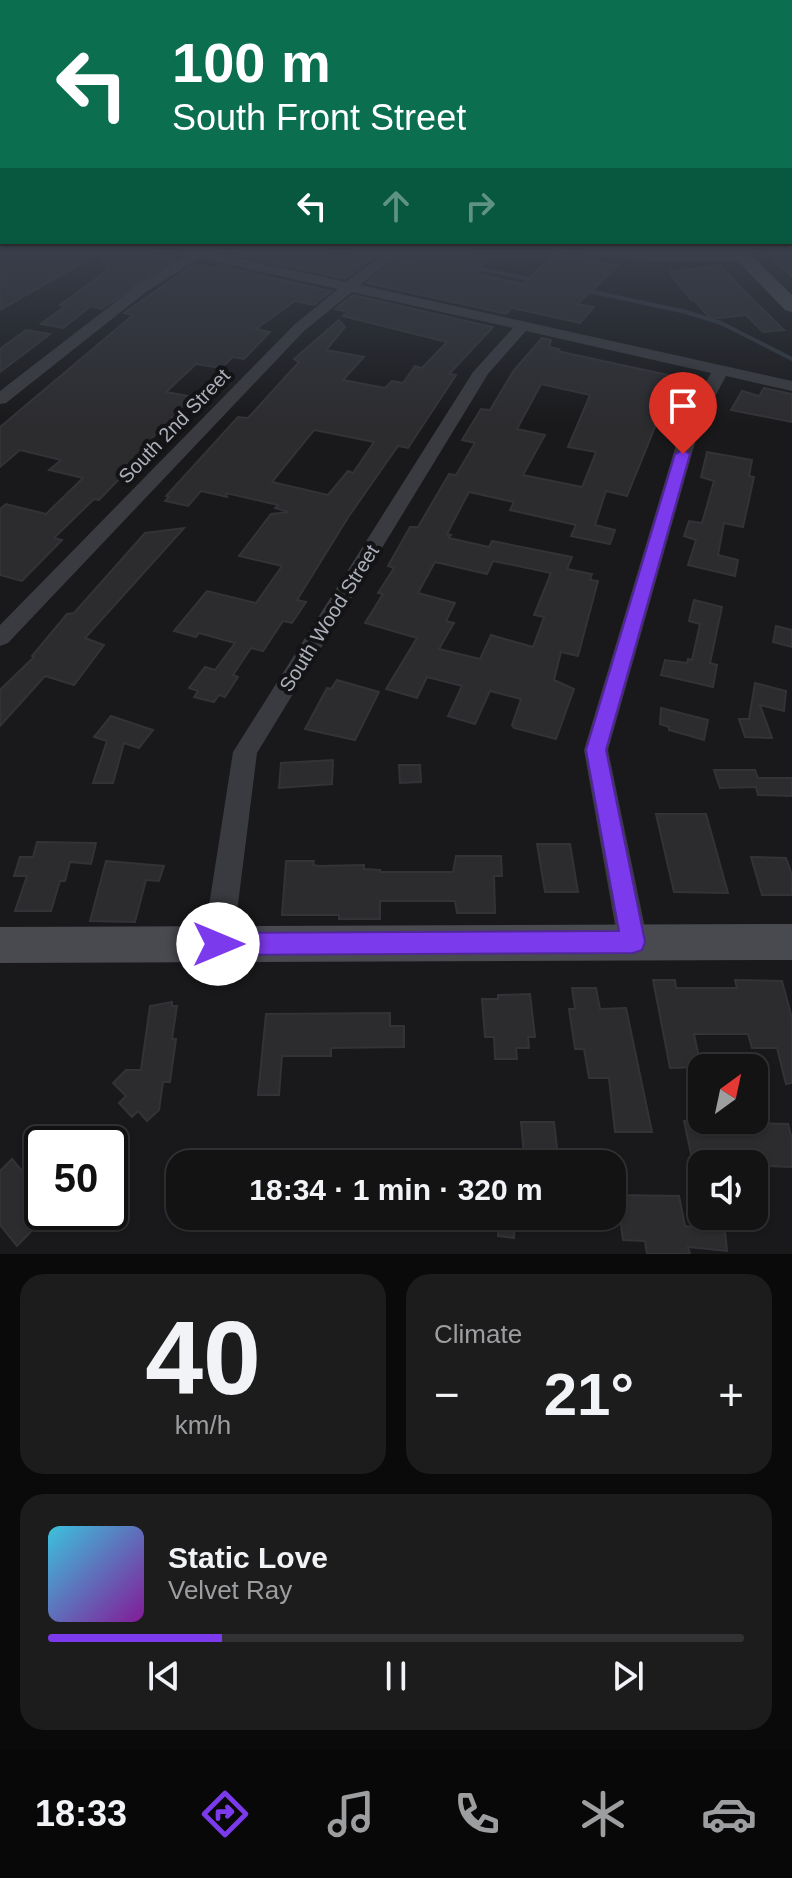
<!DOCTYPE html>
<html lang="en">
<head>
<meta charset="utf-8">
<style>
  body { margin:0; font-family:Helvetica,sans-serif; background:#1c1c1d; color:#f1f3f6; height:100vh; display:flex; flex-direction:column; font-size:30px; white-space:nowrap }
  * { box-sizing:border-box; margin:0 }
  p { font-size:26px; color:#9d9ea0 }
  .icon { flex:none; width:44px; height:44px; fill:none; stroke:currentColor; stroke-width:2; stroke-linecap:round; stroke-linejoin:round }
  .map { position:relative; height:1254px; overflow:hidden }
  .side { display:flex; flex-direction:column; gap:20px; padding:20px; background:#0a0a0b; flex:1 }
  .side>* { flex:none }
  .hud { position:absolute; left:0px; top:0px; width:792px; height:244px; box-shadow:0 2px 6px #0004,0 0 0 2px #323234; background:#0b6e4f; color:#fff; overflow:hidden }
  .needle { width:52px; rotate:33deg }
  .tools { position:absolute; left:688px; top:1054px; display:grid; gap:16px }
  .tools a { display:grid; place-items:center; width:80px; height:80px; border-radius:16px; background:#131314; box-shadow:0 2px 6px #0004,0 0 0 2px #323234; font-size:40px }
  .speed { position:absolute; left:24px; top:1126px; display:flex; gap:16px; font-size:40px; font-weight:700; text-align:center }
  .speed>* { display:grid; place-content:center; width:104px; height:104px; border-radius:50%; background:#131314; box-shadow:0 2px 6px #0004,0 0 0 2px #323234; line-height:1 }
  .speed .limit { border:4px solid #111; border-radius:12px; background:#fff; color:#111 }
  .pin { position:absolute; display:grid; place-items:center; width:68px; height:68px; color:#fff; margin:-82px -34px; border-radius:50% 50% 50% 0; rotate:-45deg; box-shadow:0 0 8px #0007 }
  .pin .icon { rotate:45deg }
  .me { position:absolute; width:88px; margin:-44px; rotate:90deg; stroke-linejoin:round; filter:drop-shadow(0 0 6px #0008) }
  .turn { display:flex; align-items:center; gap:28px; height:168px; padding:0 40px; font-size:36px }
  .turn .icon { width:104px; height:104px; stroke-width:2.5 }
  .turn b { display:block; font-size:56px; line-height:68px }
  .lanes { display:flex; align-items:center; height:76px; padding:0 40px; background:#0003; justify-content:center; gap:40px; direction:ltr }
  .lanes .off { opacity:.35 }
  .big { font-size:60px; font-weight:600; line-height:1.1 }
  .side .widget { flex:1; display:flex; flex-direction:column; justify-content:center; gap:12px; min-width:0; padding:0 28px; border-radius:24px; background:#1c1c1d }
  .side .dial { align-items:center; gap:0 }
  .dial b { font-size:104px; line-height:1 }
  .song { display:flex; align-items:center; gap:24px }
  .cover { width:96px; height:96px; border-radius:12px; background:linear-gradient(135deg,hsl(190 70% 55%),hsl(290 70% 35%)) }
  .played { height:8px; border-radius:4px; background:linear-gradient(90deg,#7c3aed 25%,#323234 25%) }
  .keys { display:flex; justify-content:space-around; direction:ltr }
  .heat { display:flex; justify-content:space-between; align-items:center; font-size:44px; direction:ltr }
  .side .tiles { flex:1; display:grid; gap:20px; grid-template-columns:1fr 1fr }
  .widget:last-child { grid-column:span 2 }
  .trip { position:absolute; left:166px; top:1150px; width:460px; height:80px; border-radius:24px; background:#131314; box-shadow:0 2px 6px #0004,0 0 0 2px #323234; font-weight:600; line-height:80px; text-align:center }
  .dock { display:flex; height:128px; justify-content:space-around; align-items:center; background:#080808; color:#9d9ea0 }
  .dock .icon { width:56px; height:56px }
  .dock .selected { color:#7c3aed }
  .dock b { font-size:36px; color:#f1f3f6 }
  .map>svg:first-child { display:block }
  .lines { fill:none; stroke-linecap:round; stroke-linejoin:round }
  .stream { stroke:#2f373f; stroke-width:4 }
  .building { fill:#2c2c2f; stroke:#333337; stroke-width:2; fill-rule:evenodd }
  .street { fill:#3a3b40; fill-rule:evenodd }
  .secondary { fill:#484a50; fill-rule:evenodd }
  .route { fill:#7c3aed; stroke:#51269a; stroke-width:2 }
  .labels { text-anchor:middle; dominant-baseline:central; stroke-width:8; stroke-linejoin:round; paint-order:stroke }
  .street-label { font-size:20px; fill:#acb0ba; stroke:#141416 }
</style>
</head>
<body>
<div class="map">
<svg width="792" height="1254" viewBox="0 0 792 1254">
  <rect width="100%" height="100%" fill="#19191b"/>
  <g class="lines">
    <g class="stream">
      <path d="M389 250 425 257"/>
      <path d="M471 267 534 280"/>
      <path d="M584 290 686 312 721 323 792 359"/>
    </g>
  </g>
  <g class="building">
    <path d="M0 250H133L174 259 102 309 91 306 63 328 41 324 65 306 60 305 108 270 98 254 0 310Z"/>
    <path d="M244 250H302L345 259 358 250 380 253 345 279 236 255Z"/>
    <path d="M426 250H448L489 259 474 273 524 284 555 253 618 266 577 304 594 307 580 323 512 308 506 314 367 283 397 257 412 260Z"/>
    <path d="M792 250V277L766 252Z"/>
    <path d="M195 264 215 269 220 266 331 291 314 305 295 301 256 329 270 332 244 359 233 357 221 368 196 364 166 392 193 397 151 439 157 440 99 500 94 499 54 538 62 540 22 581 0 575V509L6 504 46 514 83 478 49 470 61 460 20 450 0 467V427L133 315 124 313Z"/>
    <path d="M720 265 741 288 784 330 763 332 746 315 711 319 694 300H691L669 272Z"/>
    <path d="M353 295 493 327 449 374 456 375 408 448 398 446 349 516 297 600 306 602 292 623 283 621 263 651 251 648 233 675 238 677 225 697 219 695 214 702 194 697 198 691 189 688 205 667 215 670 235 643 199 633 196 637 174 631 207 591 256 603 282 566 239 556 271 514 289 512 275 508 278 505 226 493 227 497 201 491 188 506 165 501 169 497 166 496 238 417 248 418 259 406 299 362 294 359 339 320 345 327 326 350 364 357 343 380 385 388 392 381 403 383 415 366 422 368 447 342 343 316 348 312 335 309ZM314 430 374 442 353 473 348 471 328 495 272 482Z"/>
    <path d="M26 330 50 334 0 372V349Z"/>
    <path d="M542 338 551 340 549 347 559 349 557 351 691 380 679 401 673 399 664 413 661 412 627 496 606 491 595 525 615 530 610 544 571 536 576 525 510 510 514 502 469 492 447 534 451 535 449 538 489 547 492 541 572 557 567 569 592 574 590 580 598 581 578 656 561 652 554 680 574 689 556 739 514 728 512 725 521 699 490 691 475 724 448 716 462 686 427 677 417 698 386 689 417 638 365 623 383 594 378 593 394 568 388 566 410 527H418L449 474 456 475 475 443 462 440 481 409 490 410 514 370ZM541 384 590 395 568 447 596 452 582 487 523 475 545 435 517 429ZM493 561 551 573 534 615 544 617 533 647 491 635 480 659 439 649 454 623 446 621 455 603 418 593 435 562 487 574Z"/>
    <path d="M764 388 792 394V422L731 410 742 391 759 396Z"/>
    <path d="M707 452 752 460 749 476 754 477 743 527 724 523 718 555 738 560 735 576 688 565 696 540 684 536 689 521 702 523 714 481 701 477Z"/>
    <path d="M184 528 85 638 104 645 74 685 45 676 0 726V690L34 657 32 656 67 614 74 613 145 533Z"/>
    <path d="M694 600 722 607 710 663 717 665 713 687 661 675 665 660 687 663 688 659 692 660 700 624 689 621Z"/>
    <path d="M776 626 792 630V647L773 642Z"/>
    <path d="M337 680 379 692 355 740 305 729 327 688 331 689Z"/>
    <path d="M755 683 786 691 784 711 760 705 772 738 745 737 739 719H749Z"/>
    <path d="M661 708 708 720 704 740 669 730V727L660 724Z"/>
    <path d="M111 716 153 730 139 748 124 743 113 783H93L107 741 94 737Z"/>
    <path d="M333 760 332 784 279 788 281 763Z"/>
    <path d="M399 765H420L421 782 400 783Z"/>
    <path d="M714 770H755L758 778H792V796L758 795 756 787 720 788Z"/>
    <path d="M656 814H706L728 893 674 892Z"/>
    <path d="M37 842 96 843 91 864 70 862 65 881H60L51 911H15L27 876H14L20 857H33Z"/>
    <path d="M537 844H570L578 892H545Z"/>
    <path d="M456 856H501L502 876H494L495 913H457L455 901H380V919H339V915H282L286 861H314L313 865 319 866 364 865V869L380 870V872H453Z"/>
    <path d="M751 857 786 858 792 875V895H762Z"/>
    <path d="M106 861 164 866 159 881 146 880 135 922 90 921Z"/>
    <path d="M653 980H675L676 988H737L735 980 782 981 792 1018V1083L786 1084 777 1048H752L748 1034H694L701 1067 670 1068Z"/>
    <path d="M572 988H596L600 1009 626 1008 652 1132H615L609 1078H589L584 1049H575L569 1009H575Z"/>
    <path d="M530 994 535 1037H528L529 1048H516L517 1059H495L494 1037H485L482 999H498V995Z"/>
    <path d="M172 1002V1006H177L172 1039H176L170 1082H163L159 1110 147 1121 138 1111 132 1117 119 1103 126 1096 113 1083 126 1070H141L150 1006Z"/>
    <path d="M390 1013V1026H404V1047L331 1048V1056H282L279 1095H258L266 1014Z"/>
    <path d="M684 1121 788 1124 792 1139V1167L693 1163Z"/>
    <path d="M521 1122H554L558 1156H524Z"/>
    <path d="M12 1159 34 1185 28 1191 42 1207V1212L48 1214 17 1246 0 1225V1171Z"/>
    <path d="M617 1195 679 1196 685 1226 725 1231 727 1251 688 1247 690 1254H647L645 1241 623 1240Z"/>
    <path d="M499 1216H515L514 1238 498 1236Z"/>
  </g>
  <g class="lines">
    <g class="street">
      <path d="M175 250H200L346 282 388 251 395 255 393 258 360 285 792 381V391L726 376 700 425 608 750 648 942 643 951 633 955 623 951 618 942 584 750 682 425 711 373 526 331 488 374 257 753 233 944 228 953 218 957 208 953 203 944 233 752 473 372 513 328 352 292 304 331 8 643 0 646V625L294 325 338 289 199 258 146 292 6 403 0 404V391L136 286 186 255Z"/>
      <path d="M581 250 743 253 750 257 743 261H648L588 254Z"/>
    </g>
    <g class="secondary">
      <path d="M727 250H746L792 295V312L785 310Z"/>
      <path d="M792 924V960L0 963V927Z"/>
    </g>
  </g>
  <linearGradient id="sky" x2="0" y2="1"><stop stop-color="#0e0e0f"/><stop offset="0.59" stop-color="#383e4a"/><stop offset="1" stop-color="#383e4a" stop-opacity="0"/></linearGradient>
  <rect width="792" height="425" fill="url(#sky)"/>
  <path class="route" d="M683 450 690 454 606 750 645 942 642 950 633 953 218 955 209 952 205 944 209 936 218 933 619 931 586 750 675 454Z"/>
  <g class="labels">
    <g class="street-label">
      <text transform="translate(174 426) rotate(-46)">South 2nd Street</text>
      <text transform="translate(329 618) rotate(-58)">South Wood Street</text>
    </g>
  </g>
</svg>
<div class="tools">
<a><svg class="needle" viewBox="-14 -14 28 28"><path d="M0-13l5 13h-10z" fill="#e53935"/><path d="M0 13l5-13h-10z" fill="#9d9ea0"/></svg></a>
<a><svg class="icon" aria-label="sound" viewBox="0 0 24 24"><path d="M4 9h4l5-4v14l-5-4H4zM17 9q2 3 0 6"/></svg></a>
</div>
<div class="speed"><div class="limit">50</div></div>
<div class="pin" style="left:683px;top:454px;background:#d93025"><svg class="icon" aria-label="arrive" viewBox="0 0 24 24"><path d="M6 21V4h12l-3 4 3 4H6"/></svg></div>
<svg class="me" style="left:218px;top:944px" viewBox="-20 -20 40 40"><circle r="19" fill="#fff"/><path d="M0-13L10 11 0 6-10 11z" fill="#7c3aed"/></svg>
<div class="trip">18:34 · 1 min · 320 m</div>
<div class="hud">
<div class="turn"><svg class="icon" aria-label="left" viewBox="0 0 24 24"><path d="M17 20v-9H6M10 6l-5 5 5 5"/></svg><div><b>100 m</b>South Front Street</div></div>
<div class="lanes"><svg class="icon" aria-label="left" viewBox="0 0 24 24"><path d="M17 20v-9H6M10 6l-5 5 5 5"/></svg><svg class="icon off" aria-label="ahead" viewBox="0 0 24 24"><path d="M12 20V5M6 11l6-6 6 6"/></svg><svg class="icon off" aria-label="right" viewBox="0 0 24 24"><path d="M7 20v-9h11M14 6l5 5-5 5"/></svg></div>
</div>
</div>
<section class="side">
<div class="tiles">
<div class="widget dial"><b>40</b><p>km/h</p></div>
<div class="widget"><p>Climate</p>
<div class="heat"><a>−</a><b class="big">21°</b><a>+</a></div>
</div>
<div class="widget">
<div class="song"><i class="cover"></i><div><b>Static Love</b><p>Velvet Ray</p></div></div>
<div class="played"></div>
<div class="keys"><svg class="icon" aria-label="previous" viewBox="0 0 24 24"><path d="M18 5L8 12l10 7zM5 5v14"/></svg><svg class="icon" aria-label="pause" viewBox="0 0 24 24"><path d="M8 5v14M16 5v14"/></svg><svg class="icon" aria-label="next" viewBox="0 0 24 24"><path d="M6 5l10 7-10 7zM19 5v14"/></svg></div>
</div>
</div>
</section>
<nav class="dock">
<b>18:33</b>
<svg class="icon selected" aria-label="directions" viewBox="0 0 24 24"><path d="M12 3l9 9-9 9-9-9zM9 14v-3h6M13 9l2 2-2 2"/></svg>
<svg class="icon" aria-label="music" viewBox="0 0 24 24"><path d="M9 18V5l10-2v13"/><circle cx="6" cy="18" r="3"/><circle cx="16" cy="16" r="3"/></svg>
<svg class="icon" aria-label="phone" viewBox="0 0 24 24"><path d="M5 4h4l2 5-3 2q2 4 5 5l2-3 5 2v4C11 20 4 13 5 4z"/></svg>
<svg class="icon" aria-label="climate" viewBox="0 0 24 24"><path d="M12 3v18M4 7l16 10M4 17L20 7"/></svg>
<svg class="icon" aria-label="car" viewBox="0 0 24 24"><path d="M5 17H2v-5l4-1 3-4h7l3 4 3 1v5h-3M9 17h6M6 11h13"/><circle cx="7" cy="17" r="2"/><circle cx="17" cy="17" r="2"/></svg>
</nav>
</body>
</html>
